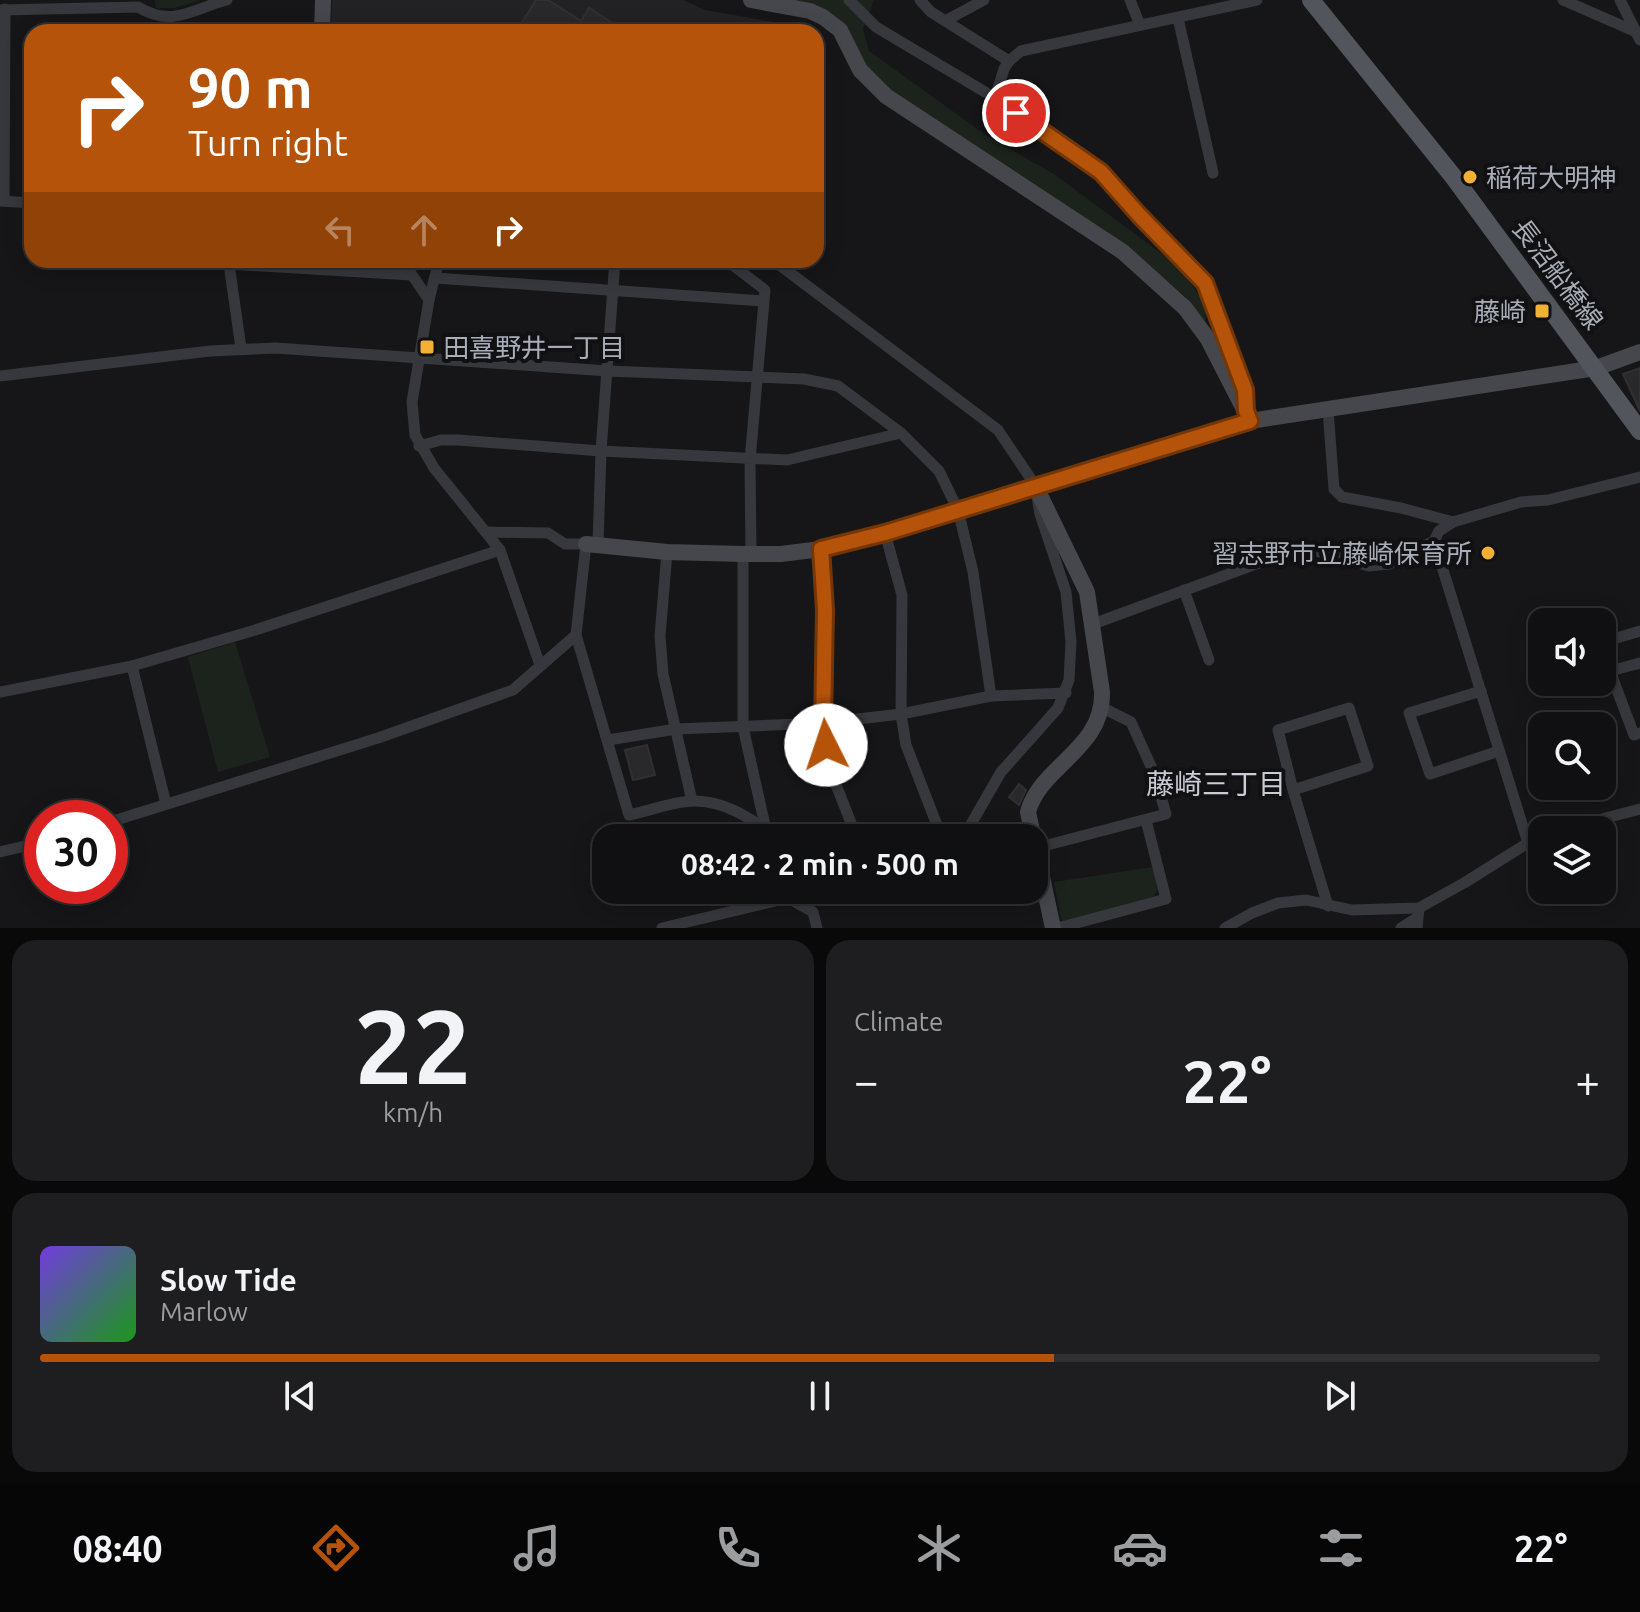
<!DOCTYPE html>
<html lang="en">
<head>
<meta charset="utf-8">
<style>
  body { margin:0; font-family:Ubuntu,"Noto Sans JP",sans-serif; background:#1e1e20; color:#f1f3f6; height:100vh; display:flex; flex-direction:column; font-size:30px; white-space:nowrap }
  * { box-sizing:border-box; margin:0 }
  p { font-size:26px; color:#9c9d9f }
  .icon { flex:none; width:44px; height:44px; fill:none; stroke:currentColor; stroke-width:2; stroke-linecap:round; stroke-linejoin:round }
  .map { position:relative; height:928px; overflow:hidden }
  .details { display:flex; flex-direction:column; gap:12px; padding:12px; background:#09090a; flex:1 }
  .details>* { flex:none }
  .hud { position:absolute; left:24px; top:24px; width:800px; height:244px; border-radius:24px; box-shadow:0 4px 20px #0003,0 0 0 2px #303032; background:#b45309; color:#fff; overflow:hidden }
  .tools { position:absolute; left:1528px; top:608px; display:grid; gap:16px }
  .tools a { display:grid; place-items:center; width:88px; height:88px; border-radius:16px; background:#101012; box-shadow:0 4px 20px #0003,0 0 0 2px #303032; font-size:40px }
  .speed { position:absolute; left:24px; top:800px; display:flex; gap:16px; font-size:40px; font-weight:700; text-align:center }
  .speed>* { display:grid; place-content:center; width:104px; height:104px; border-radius:50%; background:#101012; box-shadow:0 4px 20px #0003,0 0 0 2px #303032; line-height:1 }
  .speed .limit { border:12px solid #d22; background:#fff; color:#111 }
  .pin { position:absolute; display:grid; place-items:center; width:68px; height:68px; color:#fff; margin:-34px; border:4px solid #fff; border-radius:50%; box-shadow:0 2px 8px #0007 }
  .me { position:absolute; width:88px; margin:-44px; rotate:356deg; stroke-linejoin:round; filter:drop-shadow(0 0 6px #0008) }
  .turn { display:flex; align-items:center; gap:28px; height:168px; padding:0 32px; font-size:36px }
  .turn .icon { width:104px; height:104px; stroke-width:2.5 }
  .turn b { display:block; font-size:56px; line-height:68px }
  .lanes { display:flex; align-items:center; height:76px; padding:0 32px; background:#0003; justify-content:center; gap:40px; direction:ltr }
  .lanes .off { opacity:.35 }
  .big { font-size:60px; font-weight:700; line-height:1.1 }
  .details .widget { flex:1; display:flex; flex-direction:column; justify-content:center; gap:12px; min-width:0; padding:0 28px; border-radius:24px; background:#1e1e20 }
  .details .dial { align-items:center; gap:0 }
  .dial b { font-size:104px; line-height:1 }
  .song { display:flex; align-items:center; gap:24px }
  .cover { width:96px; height:96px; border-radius:12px; background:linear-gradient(135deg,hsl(260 70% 55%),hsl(120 70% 35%)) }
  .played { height:8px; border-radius:4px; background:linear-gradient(90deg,#b45309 65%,#303032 65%) }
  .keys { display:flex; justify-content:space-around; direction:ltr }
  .heat { display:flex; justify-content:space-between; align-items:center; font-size:44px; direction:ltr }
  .details .tiles { flex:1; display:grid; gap:12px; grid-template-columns:1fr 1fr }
  .widget:last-child { grid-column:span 2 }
  .trip { position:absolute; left:592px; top:824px; width:456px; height:80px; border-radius:24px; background:#101012; box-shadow:0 4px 20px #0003,0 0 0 2px #303032; font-weight:700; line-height:80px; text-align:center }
  .tab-bar { display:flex; height:128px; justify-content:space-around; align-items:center; background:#060607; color:#9c9d9f }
  .tab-bar .icon { width:56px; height:56px }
  .tab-bar .selected { color:#b45309 }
  .tab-bar b { font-size:36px; color:#f1f3f6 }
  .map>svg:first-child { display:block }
  .built { fill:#222225 }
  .green { fill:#1c231d }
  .building { fill:#29292c; stroke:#303034; stroke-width:2 }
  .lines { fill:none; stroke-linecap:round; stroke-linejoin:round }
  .street { stroke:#37383d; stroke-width:11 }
  .secondary { stroke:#45474d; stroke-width:16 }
  .primary { stroke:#53555c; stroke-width:18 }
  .route-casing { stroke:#753606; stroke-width:20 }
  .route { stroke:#b45309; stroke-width:14 }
  .poi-dot { fill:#f2b134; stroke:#111113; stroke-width:3 }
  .labels { text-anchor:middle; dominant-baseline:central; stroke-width:8; stroke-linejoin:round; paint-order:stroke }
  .poi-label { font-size:26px; fill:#a8adb8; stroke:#111113; text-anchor:start }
  .street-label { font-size:26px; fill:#a8adb8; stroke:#111113 }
  .neighbourhood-label { font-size:28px; fill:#c9ccd4; stroke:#111113 }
</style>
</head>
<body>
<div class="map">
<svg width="1640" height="928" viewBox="0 0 1640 928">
  <rect width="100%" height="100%" fill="#161618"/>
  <path class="built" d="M332 0H683L705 10 791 25 792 32H331Z"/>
  <g class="green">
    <path d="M155 0H201L174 8H156Z"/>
    <path d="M775 0H874L863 29 869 51 987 136 1054 174 1162 254 1188 279 1207 308 1205 326 1185 296 1127 248 890 92 861 61 843 24Z"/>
    <path d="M235 642 270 757 218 772 188 657Z"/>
    <path d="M1153 867 1158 889 1153 897 1064 922 1061 919 1054 882Z"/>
  </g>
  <g class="building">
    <path d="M536 0H548L581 21 589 8 626 32H516Z"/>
    <path d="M1640 368V411L1623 374Z"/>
    <path d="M647 745 655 775 633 780 625 750Z"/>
    <path d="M1019 784 1026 790 1019 805 1009 797Z"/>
  </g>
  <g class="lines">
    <g class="street">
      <path d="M849 0 876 27 995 98 1101 172 1139 215 1205 283 1245 390 1246 406"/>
      <path d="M920 0 931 12 1009 61 1021 51 1257 0"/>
      <path d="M1130 0 1140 25"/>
      <path d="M1563 0 1634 31"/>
      <path d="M1620 0 1640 40"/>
      <path d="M0 10 138 7C173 28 192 9 227 0"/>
      <path d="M1178 18 1213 173"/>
      <path d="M945 21 984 0"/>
      <path d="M995 98 1004 69 1009 61"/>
      <path d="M4 200 5 9"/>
      <path d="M1 201 32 203"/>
      <path d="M402 260 429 300"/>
      <path d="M439 260 429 300 412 402 415 435 434 468 500 550 540 665"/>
      <path d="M726 260 765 290 750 460 751 554"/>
      <path d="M773 260 998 430 1035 485 1040 514 1066 592 1071 642 1069 680 1058 708 1001 772 963 838"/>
      <path d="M436 278 763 301"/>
      <path d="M241 348 229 264 411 275"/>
      <path d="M0 376 210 351 275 348 608 371 804 379 838 386 901 433 939 471 958 510 973 572 991 696"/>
      <path d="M1328 410 1334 489 1342 497 1401 508 1453 522 1521 502 1548 500 1640 477"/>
      <path d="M419 446 441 440H458L601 451 787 460 901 433"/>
      <path d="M885 533 902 595 901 714 906 745 942 838"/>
      <path d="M1434 541 1528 843"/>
      <path d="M598 544 601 451 615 260"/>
      <path d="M821 549 825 610 823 723 829 767 857 838"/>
      <path d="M667 552 660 636 663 674 692 801"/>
      <path d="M743 554V727L766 830"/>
      <path d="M1184 590 1209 660"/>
      <path d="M1093 624 1302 547 1369 566 1389 564 1434 541 1439 531 1453 522"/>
      <path d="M576 635 629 815C650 811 671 802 692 801 726 800 752 820 779 838"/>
      <path d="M1610 640 1640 631"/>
      <path d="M1640 663 1610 671 1634 735 1640 733"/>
      <path d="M132 666 166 804"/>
      <path d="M1481 691 1409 713 1430 774 1499 751"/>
      <path d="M0 692 132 666 252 631 500 550"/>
      <path d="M608 740 676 729 823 723 901 714 991 696 1066 693"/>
      <path d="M1293 790 1368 766 1349 708 1278 730 1293 790 1328 906"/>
      <path d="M110 822 378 738 513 690 576 635 586 544H565L548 533 486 532"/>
      <path d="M710 829 738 838"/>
      <path d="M1559 830 1640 809"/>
      <path d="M1036 848 1166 814 1154 773 1131 722 1103 708"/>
      <path d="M0 852 42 842"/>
      <path d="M662 928 788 898 813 912 817 928"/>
      <path d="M1058 928 1166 899 1146 820"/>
      <path d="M1225 928 1252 913 1278 903 1306 900 1352 910 1419 908 1464 883 1528 843 1542 837"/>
      <path d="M1401 928 1417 918"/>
      <path d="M1417 928 1419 908"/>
    </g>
    <g class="secondary">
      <path d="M751 0 810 11 823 17 840 30 860 70 886 96 1123 252 1185 308 1208 339 1250 421"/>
      <path d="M322 32 323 0"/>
      <path d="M1035 485 1087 592 1102 692C1104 749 1040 766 1028 812L1053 928"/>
      <path d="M586 544 667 552 743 554H781L821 549 885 533 1035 485 1250 421 1596 368 1640 352"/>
    </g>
    <path class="primary" d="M1311 0 1452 175 1640 431"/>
  </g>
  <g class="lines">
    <g class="route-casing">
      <path id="route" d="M826 745 823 723 825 610 821 549 885 533 1250 421 1246 411 1245 390 1205 283 1139 215 1101 172 1016 113"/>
    </g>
    <use href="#route" class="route"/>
  </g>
  <g class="poi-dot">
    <circle cx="1470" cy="177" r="8"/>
    <rect x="1534" y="303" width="16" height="16" rx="4"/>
    <rect x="419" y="339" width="16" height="16" rx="4"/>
    <circle cx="1488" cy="553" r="8"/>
  </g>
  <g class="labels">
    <g class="poi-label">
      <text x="1486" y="177">稲荷大明神</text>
      <text x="1526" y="311" text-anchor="end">藤崎</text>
      <text x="443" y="347">田喜野井一丁目</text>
      <text x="1472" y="553" text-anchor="end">習志野市立藤崎保育所</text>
    </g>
    <g class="street-label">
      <text transform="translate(1558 274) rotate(53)">長沼船橋線</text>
    </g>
    <g class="neighbourhood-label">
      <text x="1216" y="783">藤崎三丁目</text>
    </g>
  </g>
</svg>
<div class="tools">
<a><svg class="icon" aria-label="sound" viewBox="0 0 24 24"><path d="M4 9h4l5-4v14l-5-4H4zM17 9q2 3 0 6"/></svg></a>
<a><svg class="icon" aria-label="search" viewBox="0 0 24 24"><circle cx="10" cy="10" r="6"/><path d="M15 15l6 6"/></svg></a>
<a><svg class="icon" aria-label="layers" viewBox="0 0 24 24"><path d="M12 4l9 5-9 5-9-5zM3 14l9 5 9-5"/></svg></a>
</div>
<div class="speed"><div class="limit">30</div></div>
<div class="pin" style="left:1016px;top:113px;background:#d93025"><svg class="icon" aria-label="arrive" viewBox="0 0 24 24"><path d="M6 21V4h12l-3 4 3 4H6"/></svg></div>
<svg class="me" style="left:826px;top:745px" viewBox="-20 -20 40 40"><circle r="19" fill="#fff"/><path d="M0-13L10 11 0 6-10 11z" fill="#b45309"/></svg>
<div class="trip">08:42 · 2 min · 500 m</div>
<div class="hud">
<div class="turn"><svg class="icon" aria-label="right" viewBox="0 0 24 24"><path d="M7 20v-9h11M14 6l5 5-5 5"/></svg><div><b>90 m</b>Turn right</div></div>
<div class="lanes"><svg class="icon off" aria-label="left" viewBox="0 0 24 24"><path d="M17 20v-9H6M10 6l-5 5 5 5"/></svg><svg class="icon off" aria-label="ahead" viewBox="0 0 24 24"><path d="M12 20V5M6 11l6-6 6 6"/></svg><svg class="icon" aria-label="right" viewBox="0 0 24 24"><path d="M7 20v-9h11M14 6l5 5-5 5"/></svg></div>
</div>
</div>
<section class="details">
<div class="tiles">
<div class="widget dial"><b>22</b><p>km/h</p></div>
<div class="widget"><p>Climate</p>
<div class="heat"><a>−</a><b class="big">22°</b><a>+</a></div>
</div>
<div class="widget">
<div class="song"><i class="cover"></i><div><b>Slow Tide</b><p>Marlow</p></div></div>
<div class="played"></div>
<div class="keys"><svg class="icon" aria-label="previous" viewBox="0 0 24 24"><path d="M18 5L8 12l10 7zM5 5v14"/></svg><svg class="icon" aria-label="pause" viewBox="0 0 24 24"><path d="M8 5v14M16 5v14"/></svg><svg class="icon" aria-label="next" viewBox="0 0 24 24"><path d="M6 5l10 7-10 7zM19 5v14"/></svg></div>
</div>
</div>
</section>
<nav class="tab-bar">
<b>08:40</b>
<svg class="icon selected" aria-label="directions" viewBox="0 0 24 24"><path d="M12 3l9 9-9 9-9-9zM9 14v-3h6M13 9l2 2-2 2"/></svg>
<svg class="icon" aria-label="music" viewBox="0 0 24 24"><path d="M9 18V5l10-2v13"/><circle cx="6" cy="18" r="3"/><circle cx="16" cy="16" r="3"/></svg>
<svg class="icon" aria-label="phone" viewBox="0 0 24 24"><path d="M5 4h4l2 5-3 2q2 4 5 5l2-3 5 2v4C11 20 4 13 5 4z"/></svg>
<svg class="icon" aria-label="climate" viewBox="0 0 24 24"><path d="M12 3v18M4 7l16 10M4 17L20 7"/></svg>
<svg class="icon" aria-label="car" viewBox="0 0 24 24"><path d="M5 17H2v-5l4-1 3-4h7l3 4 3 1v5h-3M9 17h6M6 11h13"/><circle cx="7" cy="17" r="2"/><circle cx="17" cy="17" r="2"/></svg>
<svg class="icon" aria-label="filters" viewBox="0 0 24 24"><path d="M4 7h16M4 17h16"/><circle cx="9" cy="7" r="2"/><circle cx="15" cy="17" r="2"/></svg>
<b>22°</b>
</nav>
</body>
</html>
